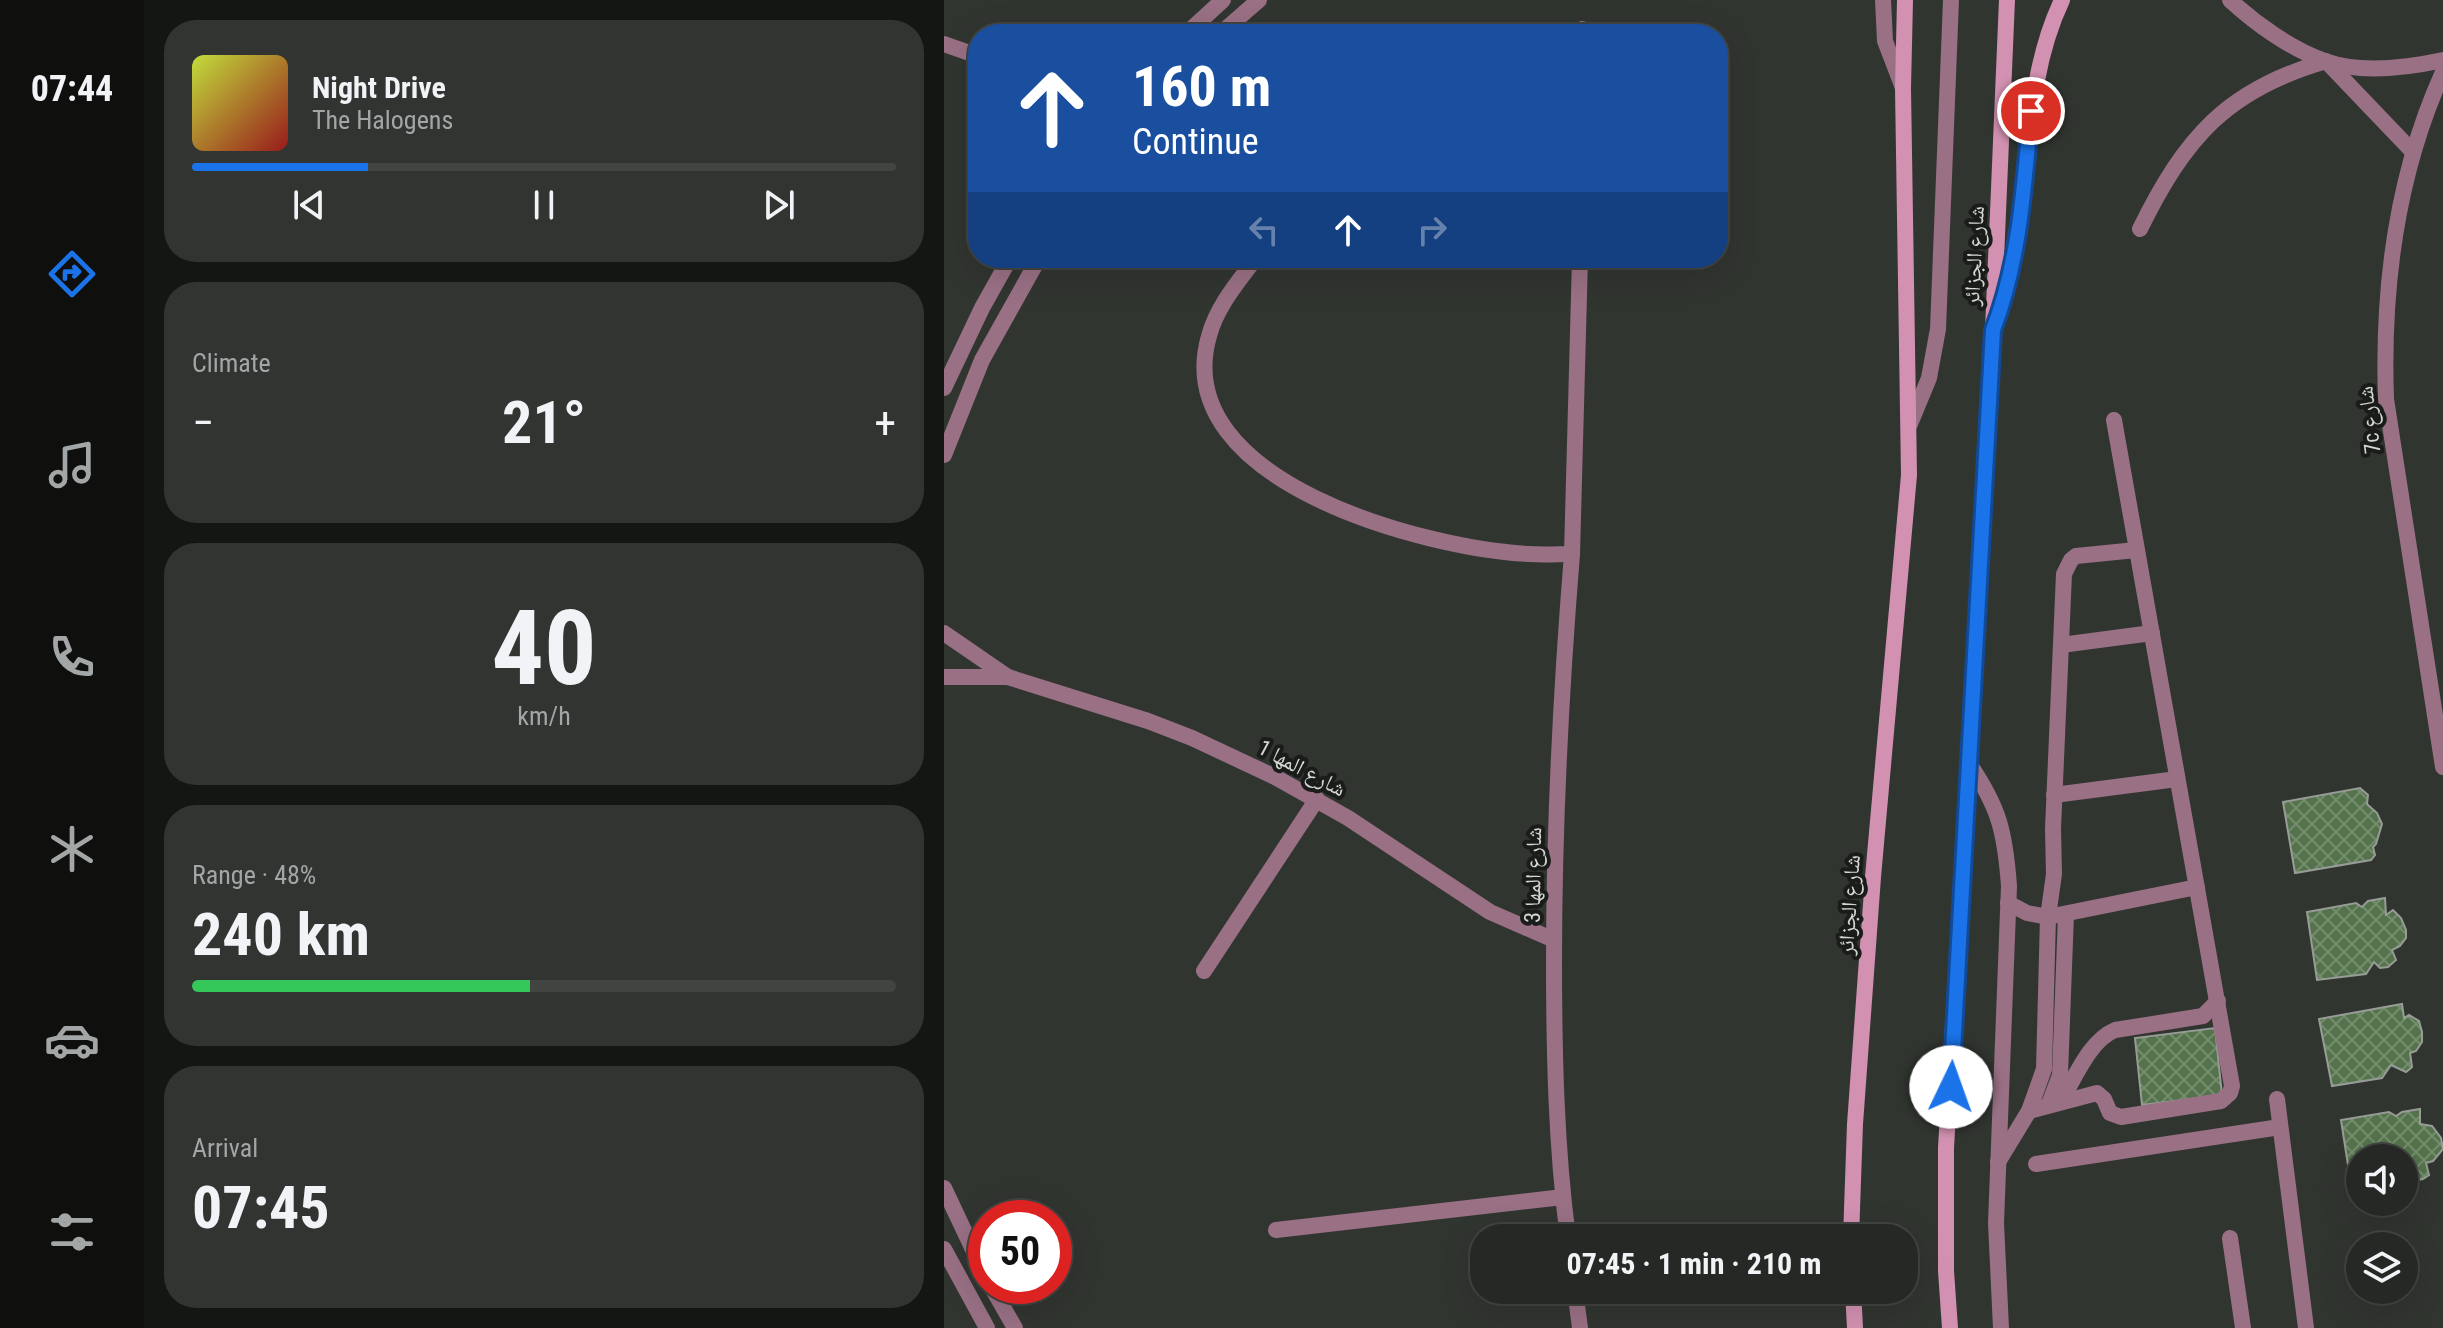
<!DOCTYPE html>
<html lang="en">
<head>
<meta charset="utf-8">
<style>
  body { margin:0; font-family:"Roboto Condensed","Noto Naskh Arabic",sans-serif; background:#313431; color:#f1f3f6; height:100vh; display:flex; flex-direction:column; font-size:30px; white-space:nowrap }
  * { box-sizing:border-box; margin:0 }
  p { font-size:26px; color:#a3a6a6 }
  .icon { flex:none; width:44px; height:44px; fill:none; stroke:currentColor; stroke-width:2; stroke-linecap:round; stroke-linejoin:round }
  .map { position:relative; flex:1; overflow:hidden }
  .details { display:flex; flex-direction:column; gap:20px; padding:20px; background:#141614; width:800px }
  .details>* { flex:none }
  .hud { position:absolute; left:24px; top:24px; width:760px; height:244px; border-radius:32px; box-shadow:0 8px 32px #0002,0 0 0 2px #424441; background:#1a4fa0; color:#fff; overflow:hidden }
  .buttons { position:absolute; left:1402px; top:1144px; display:grid; gap:16px }
  .buttons a { display:grid; place-items:center; width:72px; height:72px; border-radius:50%; background:#252824; box-shadow:0 8px 32px #0002,0 0 0 2px #424441; font-size:40px }
  .speed { position:absolute; left:24px; top:1200px; display:flex; gap:16px; font-size:40px; font-weight:700; text-align:center }
  .speed>* { display:grid; place-content:center; width:104px; height:104px; border-radius:50%; background:#252824; box-shadow:0 8px 32px #0002,0 0 0 2px #424441; line-height:1 }
  .speed .limit { border:12px solid #d22; background:#fff; color:#111 }
  .pin { position:absolute; display:grid; place-items:center; width:68px; height:68px; color:#fff; margin:-34px; border:4px solid #fff; border-radius:50%; box-shadow:0 2px 8px #0007 }
  .me { position:absolute; width:88px; margin:-44px; rotate:3deg; stroke-linejoin:round; filter:drop-shadow(0 0 6px #0008) }
  .turn { display:flex; align-items:center; gap:28px; height:168px; padding:0 32px; font-size:36px }
  .turn .icon { width:104px; height:104px; stroke-width:2.5 }
  .turn b { display:block; font-size:56px; line-height:68px }
  .lanes { display:flex; align-items:center; height:76px; padding:0 32px; background:#0003; justify-content:center; gap:40px; direction:ltr }
  .lanes .off { opacity:.35 }
  .big { font-size:60px; font-weight:700; line-height:1.1 }
  .details .widget { flex:1; display:flex; flex-direction:column; justify-content:center; gap:12px; min-width:0; padding:0 28px; border-radius:32px; background:#313431 }
  .details .dial { align-items:center; gap:0 }
  .dial b { font-size:104px; line-height:1 }
  .song { display:flex; align-items:center; gap:24px }
  .cover { width:96px; height:96px; border-radius:12px; background:linear-gradient(135deg,hsl(70 70% 55%),hsl(0 70% 35%)) }
  .played { height:8px; border-radius:4px; background:linear-gradient(90deg,#1a73e8 25%,#424441 25%) }
  .keys { display:flex; justify-content:space-around; direction:ltr }
  .heat { display:flex; justify-content:space-between; align-items:center; font-size:44px; direction:ltr }
  .charge { height:12px; border-radius:6px; background:linear-gradient(90deg,#34c759 48%,#424441 0) }
  .trip { position:absolute; left:526px; top:1224px; width:448px; height:80px; border-radius:32px; background:#252824; box-shadow:0 8px 32px #0002,0 0 0 2px #424441; font-weight:700; line-height:80px; text-align:center }
  main { display:flex; flex:1; min-height:0 }
  .menu { display:flex; flex-direction:column; width:144px; justify-content:space-around; align-items:center; background:#0f100e; color:#a3a6a6 }
  .menu .icon { width:56px; height:56px }
  .menu .active { color:#1a73e8 }
  .menu b { font-size:36px; color:#f1f3f6 }
  .map>svg:first-child { display:block }
  .building { fill:url(#building-cross-hatch); stroke:#979c96; stroke-width:2 }
  .lines { fill:none; stroke-linecap:round; stroke-linejoin:round }
  .service { stroke:#997084; stroke-width:16 }
  .minor { stroke:#997084; stroke-width:16 }
  .tertiary { stroke:#997084; stroke-width:16 }
  .secondary { stroke:#d291b1; stroke-width:16 }
  .route-casing { stroke:#114b97; stroke-width:20 }
  .route { stroke:#1a73e8; stroke-width:14 }
  .labels { text-anchor:middle; dominant-baseline:central; stroke-width:8; stroke-linejoin:round; paint-order:stroke }
  .street-label { font-size:22px; fill:#d3d6d3; stroke:#1a1c1a }
</style>
</head>
<body>
<main>
<nav class="menu">
<b>07:44</b>
<svg class="icon active" aria-label="directions" viewBox="0 0 24 24"><path d="M12 3l9 9-9 9-9-9zM9 14v-3h6M13 9l2 2-2 2"/></svg>
<svg class="icon" aria-label="music" viewBox="0 0 24 24"><path d="M9 18V5l10-2v13"/><circle cx="6" cy="18" r="3"/><circle cx="16" cy="16" r="3"/></svg>
<svg class="icon" aria-label="phone" viewBox="0 0 24 24"><path d="M5 4h4l2 5-3 2q2 4 5 5l2-3 5 2v4C11 20 4 13 5 4z"/></svg>
<svg class="icon" aria-label="climate" viewBox="0 0 24 24"><path d="M12 3v18M4 7l16 10M4 17L20 7"/></svg>
<svg class="icon" aria-label="car" viewBox="0 0 24 24"><path d="M5 17H2v-5l4-1 3-4h7l3 4 3 1v5h-3M9 17h6M6 11h13"/><circle cx="7" cy="17" r="2"/><circle cx="17" cy="17" r="2"/></svg>
<svg class="icon" aria-label="filters" viewBox="0 0 24 24"><path d="M4 7h16M4 17h16"/><circle cx="9" cy="7" r="2"/><circle cx="15" cy="17" r="2"/></svg>
</nav>
<section class="details">
<div class="widget">
<div class="song"><i class="cover"></i><div><b>Night Drive</b><p>The Halogens</p></div></div>
<div class="played"></div>
<div class="keys"><svg class="icon" aria-label="previous" viewBox="0 0 24 24"><path d="M18 5L8 12l10 7zM5 5v14"/></svg><svg class="icon" aria-label="pause" viewBox="0 0 24 24"><path d="M8 5v14M16 5v14"/></svg><svg class="icon" aria-label="next" viewBox="0 0 24 24"><path d="M6 5l10 7-10 7zM19 5v14"/></svg></div>
</div>
<div class="widget"><p>Climate</p>
<div class="heat"><a>−</a><b class="big">21°</b><a>+</a></div>
</div>
<div class="widget dial"><b>40</b><p>km/h</p></div>
<div class="widget"><p>Range · 48%</p><b class="big">240 km</b><div class="charge"></div></div>
<div class="widget"><p>Arrival</p><b class="big">07:45</b></div>
</section>
<div class="map">
<svg width="1499" height="1328" viewBox="0 0 1499 1328">
  <defs>
    <pattern id="building-cross-hatch" width="8" height="8" patternUnits="userSpaceOnUse" patternTransform="scale(2)"><rect width="8" height="8" fill="#54734c"/><path d="M0 0l8 8M0 8l8-8" fill="none" stroke="#748d6d"/></pattern>
  </defs>
  <rect width="100%" height="100%" fill="#313530"/>
  <g class="building">
    <path d="M1416 788 1424 795 1423 804 1433 813 1438 824 1432 844 1429 847 1431 855 1427 860 1351 873 1339 802Z"/>
    <path d="M1441 898 1442 915 1449 910 1457 918 1462 930V938L1456 946 1448 950 1452 960 1444 967 1436 968 1430 962 1422 974 1373 980 1363 912 1412 903 1418 907 1424 901Z"/>
    <path d="M1458 1004 1460 1018 1465 1015 1475 1021 1478 1032V1042L1472 1051 1466 1053 1468 1067 1462 1072 1447 1065 1438 1078 1388 1086 1375 1019Z"/>
    <path d="M1271 1028 1278 1095 1198 1105 1191 1038Z"/>
    <path d="M1476 1109V1124L1488 1126 1497 1138 1499 1149 1489 1161 1482 1163 1485 1175 1479 1179 1460 1182V1158H1416V1189L1408 1191 1397 1120 1445 1112 1452 1116 1458 1112Z"/>
  </g>
  <g class="lines">
    <g class="service">
      <path d="M1286 0C1312 24 1347 49 1381 61 1417 74 1462 68 1499 60"/>
      <path d="M636 34 638 29"/>
      <path d="M1196 229C1241 138 1282 90 1382 61L1469 152"/>
      <path d="M1117 645 1208 633"/>
      <path d="M1024 762C1055 807 1061 831 1065 886L1052 1223 1057 1328"/>
      <path d="M1110 795 1233 779"/>
      <path d="M1064 903 1083 913 1104 917 1253 887"/>
      <path d="M260 971 373 799"/>
      <path d="M1333 1099 1362 1328"/>
      <path d="M1117 1101C1131 1078 1145 1041 1171 1030L1259 1016 1274 1001"/>
      <path d="M1105 1104 1116 1075 1122 914"/>
      <path d="M1085 1111 1153 1093 1160 1099 1166 1113 1177 1117 1277 1101 1286 1093 1288 1086 1170 420"/>
      <path d="M1054 1162 1085 1111 1100 1069 1104 917 1110 874 1109 829 1120 574 1127 560 1132 556 1192 550"/>
      <path d="M1092 1164 1336 1127"/>
      <path d="M1286 1238 1299 1328"/>
    </g>
    <g class="minor">
      <path d="M0 44 34 56"/>
      <path d="M1499 72C1452 176 1438 286 1442 399L1499 767"/>
      <path d="M312 258C294 282 273 306 265 336 223 482 483 549 585 554 600 555 614 554 628 554L636 258"/>
      <path d="M0 633 64 677 204 721 248 738 331 777 404 818 546 912 610 940"/>
      <path d="M0 677H63"/>
      <path d="M332 1230 619 1197"/>
      <path d="M624 1238C612 1146 610 1053 610 960 610 824 617 690 628 554"/>
      <path d="M631 1290 636 1328"/>
    </g>
    <g class="tertiary">
      <path d="M939 0 941 41 959 88"/>
      <path d="M242 34 279 0"/>
      <path d="M276 34 315 0"/>
      <path d="M0 388 38 308 66 258"/>
      <path d="M966 424 985 378 994 329 1007 0"/>
      <path d="M0 455 38 360 95 258"/>
      <path d="M0 1188 42 1277"/>
      <path d="M0 1249 43 1328"/>
      <path d="M47 1286 71 1328"/>
    </g>
    <g class="secondary">
      <path d="M1055 314C1093 212 1071 99 1118 0"/>
      <path d="M907 1238 911 1124 929 877 965 475 959 88 961 0"/>
      <path d="M909 1290 911 1328"/>
      <path d="M1006 1328 1002 1271V1148L1049 330 1063 0"/>
    </g>
  </g>
  <g class="lines">
    <g class="route-casing">
      <path id="route" d="M1007 1087 1049 330C1076 259 1080 186 1087 111"/>
    </g>
    <use href="#route" class="route"/>
  </g>
  <g class="labels">
    <g class="street-label">
      <text transform="translate(1030 256) rotate(-87)">شارع الجزائر</text>
      <text transform="translate(1425 420) rotate(-97)">7c شارع</text>
      <text transform="translate(358 768) rotate(28)">شارع المها 1</text>
      <text transform="translate(589 875) rotate(-89)">شارع المها 3</text>
      <text transform="translate(905 905) rotate(-86)">شارع الجزائر</text>
    </g>
  </g>
</svg>
<div class="buttons">
<a><svg class="icon" aria-label="sound" viewBox="0 0 24 24"><path d="M4 9h4l5-4v14l-5-4H4zM17 9q2 3 0 6"/></svg></a>
<a><svg class="icon" aria-label="layers" viewBox="0 0 24 24"><path d="M12 4l9 5-9 5-9-5zM3 14l9 5 9-5"/></svg></a>
</div>
<div class="speed"><div class="limit">50</div></div>
<div class="pin" style="left:1087px;top:111px;background:#d93025"><svg class="icon" aria-label="arrive" viewBox="0 0 24 24"><path d="M6 21V4h12l-3 4 3 4H6"/></svg></div>
<svg class="me" style="left:1007px;top:1087px" viewBox="-20 -20 40 40"><circle r="19" fill="#fff"/><path d="M0-13L10 11 0 6-10 11z" fill="#1a73e8"/></svg>
<div class="trip">07:45 · 1 min · 210 m</div>
<div class="hud">
<div class="turn"><svg class="icon" aria-label="ahead" viewBox="0 0 24 24"><path d="M12 20V5M6 11l6-6 6 6"/></svg><div><b>160 m</b>Continue</div></div>
<div class="lanes"><svg class="icon off" aria-label="left" viewBox="0 0 24 24"><path d="M17 20v-9H6M10 6l-5 5 5 5"/></svg><svg class="icon" aria-label="ahead" viewBox="0 0 24 24"><path d="M12 20V5M6 11l6-6 6 6"/></svg><svg class="icon off" aria-label="right" viewBox="0 0 24 24"><path d="M7 20v-9h11M14 6l5 5-5 5"/></svg></div>
</div>
</div>
</main>
</body>
</html>
